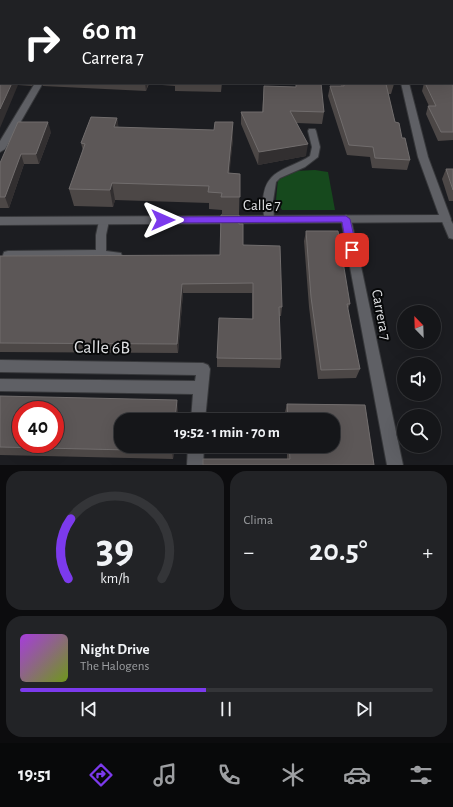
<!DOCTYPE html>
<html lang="es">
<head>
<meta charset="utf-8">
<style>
  body { margin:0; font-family:"Alegreya Sans",sans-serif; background:#222326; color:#f1f3f6; height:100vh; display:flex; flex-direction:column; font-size:15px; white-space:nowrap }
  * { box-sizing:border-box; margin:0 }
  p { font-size:13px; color:#9d9fa2 }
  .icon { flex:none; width:22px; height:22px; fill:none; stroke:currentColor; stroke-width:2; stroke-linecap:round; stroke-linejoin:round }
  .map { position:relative; height:465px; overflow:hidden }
  .drawer { display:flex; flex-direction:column; gap:6px; padding:6px; background:#0c0c0e; flex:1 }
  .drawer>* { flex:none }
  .banner { position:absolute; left:0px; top:0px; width:453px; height:84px; box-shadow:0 4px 16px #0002,0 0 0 1px #343538; background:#202124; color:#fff; overflow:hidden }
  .needle { width:26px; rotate:337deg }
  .fabs { position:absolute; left:397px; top:305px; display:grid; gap:8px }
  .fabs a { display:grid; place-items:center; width:44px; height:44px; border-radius:50%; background:#151619; box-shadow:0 4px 16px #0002,0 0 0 1px #343538; font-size:20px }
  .speed { position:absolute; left:12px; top:401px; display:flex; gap:8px; font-size:20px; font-weight:700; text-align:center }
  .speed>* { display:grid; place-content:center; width:52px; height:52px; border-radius:50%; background:#151619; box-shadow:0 4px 16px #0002,0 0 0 1px #343538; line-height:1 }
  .speed .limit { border:6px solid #d22; background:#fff; color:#111 }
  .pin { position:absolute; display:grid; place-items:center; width:34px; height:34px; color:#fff; margin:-17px; border-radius:8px; box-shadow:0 2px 6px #0006 }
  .me { position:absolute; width:44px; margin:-22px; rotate:90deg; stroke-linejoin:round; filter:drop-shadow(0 0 3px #0008) }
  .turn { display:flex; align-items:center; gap:14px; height:84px; padding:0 16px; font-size:18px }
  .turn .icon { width:52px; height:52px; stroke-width:2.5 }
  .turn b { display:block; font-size:28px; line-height:34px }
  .big { font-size:30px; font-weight:700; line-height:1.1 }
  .drawer .tile { flex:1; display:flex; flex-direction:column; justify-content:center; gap:6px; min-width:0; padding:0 14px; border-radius:16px; background:#222326 }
  .drawer .dial { align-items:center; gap:0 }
  .dial svg { height:104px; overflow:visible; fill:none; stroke:#343538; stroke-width:7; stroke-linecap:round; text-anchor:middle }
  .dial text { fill:#f1f3f6; stroke:none }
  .song { display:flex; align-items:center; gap:12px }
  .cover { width:48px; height:48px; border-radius:6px; background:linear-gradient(135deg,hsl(280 70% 55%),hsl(80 70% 35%)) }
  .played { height:4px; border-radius:2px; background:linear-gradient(90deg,#7c3aed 45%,#343538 45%) }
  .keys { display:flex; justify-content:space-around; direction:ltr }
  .heat { display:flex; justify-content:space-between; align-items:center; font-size:22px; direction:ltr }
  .drawer .tiles { flex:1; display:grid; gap:6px; grid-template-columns:1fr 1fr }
  .tile:last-child { grid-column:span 2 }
  .trip { position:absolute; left:114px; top:413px; width:226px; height:40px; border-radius:16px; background:#151619; box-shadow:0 4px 16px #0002,0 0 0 1px #343538; font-weight:700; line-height:40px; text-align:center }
  .menu { display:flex; height:64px; justify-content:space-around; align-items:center; background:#08090a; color:#9d9fa2 }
  .menu .icon { width:28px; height:28px }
  .menu .selected { color:#7c3aed }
  .menu b { font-size:18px; color:#f1f3f6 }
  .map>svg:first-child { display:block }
  .green { fill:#16491d }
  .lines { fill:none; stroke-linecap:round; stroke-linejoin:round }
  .service-casing { stroke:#37383b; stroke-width:2 }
  .minor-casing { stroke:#37383b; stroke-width:2 }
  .tertiary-casing { stroke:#37383b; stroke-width:2 }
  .service { fill:#5f6065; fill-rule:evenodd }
  .minor { fill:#5f6065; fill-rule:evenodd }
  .tertiary { fill:#5f6065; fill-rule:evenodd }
  .wall { fill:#4c4746 }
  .shaded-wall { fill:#322f30 }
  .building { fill:#5c5757; stroke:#716d6d; fill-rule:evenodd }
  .route { fill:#7c3aed; stroke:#51269a }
  .labels { text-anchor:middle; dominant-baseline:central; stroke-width:4; stroke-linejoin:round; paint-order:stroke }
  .street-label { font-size:15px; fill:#e0e1e4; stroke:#070809 }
  .near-street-label { font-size:18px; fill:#e0e1e4; stroke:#070809 }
</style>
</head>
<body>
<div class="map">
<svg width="453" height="465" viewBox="0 0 453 465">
  <rect width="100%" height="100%" fill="#1c1d21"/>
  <path class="green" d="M315 170 328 172 335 210H282L276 200 278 179 295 171Z"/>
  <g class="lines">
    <g class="service-casing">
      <g id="service">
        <path d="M309 129H315L316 131 320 147 318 157 305 167 280 178 276 182 273 201 274 220 272 222H266C263 217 264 210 263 204 263 169 286 171 310 156L312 147 308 131Z"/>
        <path d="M446 216 449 217 453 224V239L449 238 441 219Z"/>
        <path d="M104 217 109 221 106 235V251L121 253 122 256 121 259C110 262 101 257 91 259H8L4 258 3 255 4 252 8 251 96 250V235L99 221Z"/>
      </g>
    </g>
    <g class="minor-casing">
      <g id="minor">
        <path d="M0 0 4 1H1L0 5Z"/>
        <path d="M35 83H43L5 149 0 152V141Z"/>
        <path d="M346 215 351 219 403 465H387L341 219Z"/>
        <path d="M0 360 203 363 208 365 210 369 205 420H191L193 394 0 391V379L195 381 196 375 0 372Z"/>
        <path d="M188 446H204L203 465H187Z"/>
      </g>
    </g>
    <g class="tertiary-casing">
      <path id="tertiary" d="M401 83H409L428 157 451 219 450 222 0 225V217L439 215 418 157Z"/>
    </g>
    <use href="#service" class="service"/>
    <use href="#minor" class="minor"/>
    <use href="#tertiary" class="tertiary"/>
  </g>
  <g class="wall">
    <path d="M379 0H453V60H452V1H379Z"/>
    <path d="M453 72V140L438 141 426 114 428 106H429L422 91 424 83H452Z"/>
    <path d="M1 83H34L32 86 18 85Z"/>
    <path d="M42 83H222L221 92 175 91V86L149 84 146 91 43 86Z"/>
    <path d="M296 83 324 112 322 124 297 123 306 156 258 165 241 124V112H262L264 86 296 87Z"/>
    <path d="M340 83H393L394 84 391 94H388L395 122 402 138 410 160 407 170 372 168 370 157 347 155 328 96 330 86H341Z"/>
    <path d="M117 118 118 127 233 139 229 173 240 174 239 214H222V210L209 209V203L115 200 113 207 74 206 69 189 83 151 81 143Z"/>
    <path d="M51 132 39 164H24L9 208H0V163Z"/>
    <path d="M446 169H453V201H449L442 179Z"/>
    <path d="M239 224 243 245 282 307 281 316H279L281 359 280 368 217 367V358L252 319V293H183L178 353 0 352V256L220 255Z"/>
    <path d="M306 231 350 304 348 309 360 369 356 378 318 379 309 307 304 241Z"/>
    <path d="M0 396 178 409 177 420H121L175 446 173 459 0 455Z"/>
    <path d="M287 404 365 405 374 465H203V459H287V446H333V420H286L285 412Z"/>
  </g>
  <g class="shaded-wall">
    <path d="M12 83H17L18 85 0 128V109Z"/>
    <path d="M145 83H148L146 91Z"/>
    <path d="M117 118 120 135 114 127Z"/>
    <path d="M48 122 51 132 39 164 36 154Z"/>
    <path d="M233 122V139L228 190V173Z"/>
    <path d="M308 144 306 156 258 165 259 152Z"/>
    <path d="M21 154 24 164 9 208 5 197Z"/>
    <path d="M112 183 115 200 113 207 110 190Z"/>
    <path d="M182 284 183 293 178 353 177 344Z"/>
    <path d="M177 400 178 409 177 420H175Z"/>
    <path d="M172 446H175L173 459 172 451Z"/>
  </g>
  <g class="building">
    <path d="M8 0H373V1H7Z"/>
    <path d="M384 0H453V51H452V1H384Z"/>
    <path d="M1 8V83H12L0 109V10Z"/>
    <path d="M452 72H453V132H441L428 106H436L425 83H452Z"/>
    <path d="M296 83H321L324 112 290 111 308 144 259 152 241 112H263L264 86 296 87Z"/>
    <path d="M344 83H393L394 84H386L395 122 399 123 402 138H405L410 160 375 158 373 147 349 145 330 86H344Z"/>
    <path d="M91 117 117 118 114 127 214 130 215 122H233L228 173 240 174V197H221L222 193 208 192 209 186 112 183 110 190 69 189 85 144 81 143Z"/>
    <path d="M18 122H48L36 154H21L5 197H0V163Z"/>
    <path d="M446 169H453V190Z"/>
    <path d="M221 215H239V224H243V245L280 246 282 307H279L281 359 217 358 219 318 253 319V283L182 284 177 344 0 343V256L220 255Z"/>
    <path d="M306 231H338L350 304H347L360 369 321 370 311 297Z"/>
    <path d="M0 396 177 400 175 420H121V446H172V451L0 447ZM21 410H55V444H21Z"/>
    <path d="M287 404 365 405 374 465H203V459H290L289 446H333V420H288Z"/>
  </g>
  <path class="route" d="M346 216 350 219 357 250 352 254 347 250 342 222 163 223 159 220 163 217Z"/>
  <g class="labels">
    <g class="street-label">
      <text x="262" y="205">Calle 7</text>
      <text transform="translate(381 315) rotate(79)">Carrera 7</text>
    </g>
    <g class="near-street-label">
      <text transform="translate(102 348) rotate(1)">Calle 6B</text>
    </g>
  </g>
</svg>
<div class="fabs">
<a><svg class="needle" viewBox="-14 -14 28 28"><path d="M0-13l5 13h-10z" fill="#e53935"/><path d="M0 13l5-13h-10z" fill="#9d9fa2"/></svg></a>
<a><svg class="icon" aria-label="sound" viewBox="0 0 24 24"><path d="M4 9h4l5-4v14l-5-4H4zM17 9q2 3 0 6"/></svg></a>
<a><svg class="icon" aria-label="search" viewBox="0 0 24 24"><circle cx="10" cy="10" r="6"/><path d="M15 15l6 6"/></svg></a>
</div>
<div class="speed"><div class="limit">40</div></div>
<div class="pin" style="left:352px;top:250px;background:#d93025"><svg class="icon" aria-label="arrive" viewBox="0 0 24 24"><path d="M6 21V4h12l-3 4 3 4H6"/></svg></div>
<svg class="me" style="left:163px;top:220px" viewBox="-20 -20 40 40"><path d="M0-17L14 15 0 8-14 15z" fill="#7c3aed" stroke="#fff" stroke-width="4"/></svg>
<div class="trip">19:52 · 1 min · 70 m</div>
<div class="banner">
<div class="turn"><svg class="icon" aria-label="right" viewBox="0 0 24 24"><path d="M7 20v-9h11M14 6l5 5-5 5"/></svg><div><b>60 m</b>Carrera 7</div></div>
</div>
</div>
<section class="drawer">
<div class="tiles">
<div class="tile dial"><svg viewBox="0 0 100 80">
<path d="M14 69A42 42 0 1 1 86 69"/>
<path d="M14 69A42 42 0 0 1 16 23" stroke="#7c3aed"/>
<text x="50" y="56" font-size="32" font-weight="700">39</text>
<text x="50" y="72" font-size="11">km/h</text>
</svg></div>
<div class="tile"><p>Clima</p>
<div class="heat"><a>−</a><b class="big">20.5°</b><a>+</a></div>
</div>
<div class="tile">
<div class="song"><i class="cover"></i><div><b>Night Drive</b><p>The Halogens</p></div></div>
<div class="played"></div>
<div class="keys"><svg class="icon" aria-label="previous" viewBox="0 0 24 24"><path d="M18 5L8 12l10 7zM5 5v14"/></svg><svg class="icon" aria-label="pause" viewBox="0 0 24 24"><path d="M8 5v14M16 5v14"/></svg><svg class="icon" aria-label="next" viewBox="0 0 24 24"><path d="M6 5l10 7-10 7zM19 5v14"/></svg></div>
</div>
</div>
</section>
<nav class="menu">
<b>19:51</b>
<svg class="icon selected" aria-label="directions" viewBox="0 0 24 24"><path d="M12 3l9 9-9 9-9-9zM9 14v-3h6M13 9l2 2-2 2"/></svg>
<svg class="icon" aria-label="music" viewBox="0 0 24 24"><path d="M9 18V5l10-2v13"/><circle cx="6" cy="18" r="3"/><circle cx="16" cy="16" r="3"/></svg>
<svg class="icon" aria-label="phone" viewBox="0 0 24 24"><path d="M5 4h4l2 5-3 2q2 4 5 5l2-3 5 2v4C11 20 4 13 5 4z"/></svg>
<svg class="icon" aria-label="climate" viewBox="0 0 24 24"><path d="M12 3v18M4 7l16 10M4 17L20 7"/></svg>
<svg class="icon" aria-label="car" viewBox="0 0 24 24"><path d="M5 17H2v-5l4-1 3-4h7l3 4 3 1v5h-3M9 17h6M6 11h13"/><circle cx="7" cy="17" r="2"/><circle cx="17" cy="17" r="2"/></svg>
<svg class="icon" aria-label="filters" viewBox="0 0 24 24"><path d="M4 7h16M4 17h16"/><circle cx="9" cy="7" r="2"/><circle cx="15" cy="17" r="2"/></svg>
</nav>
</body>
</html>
